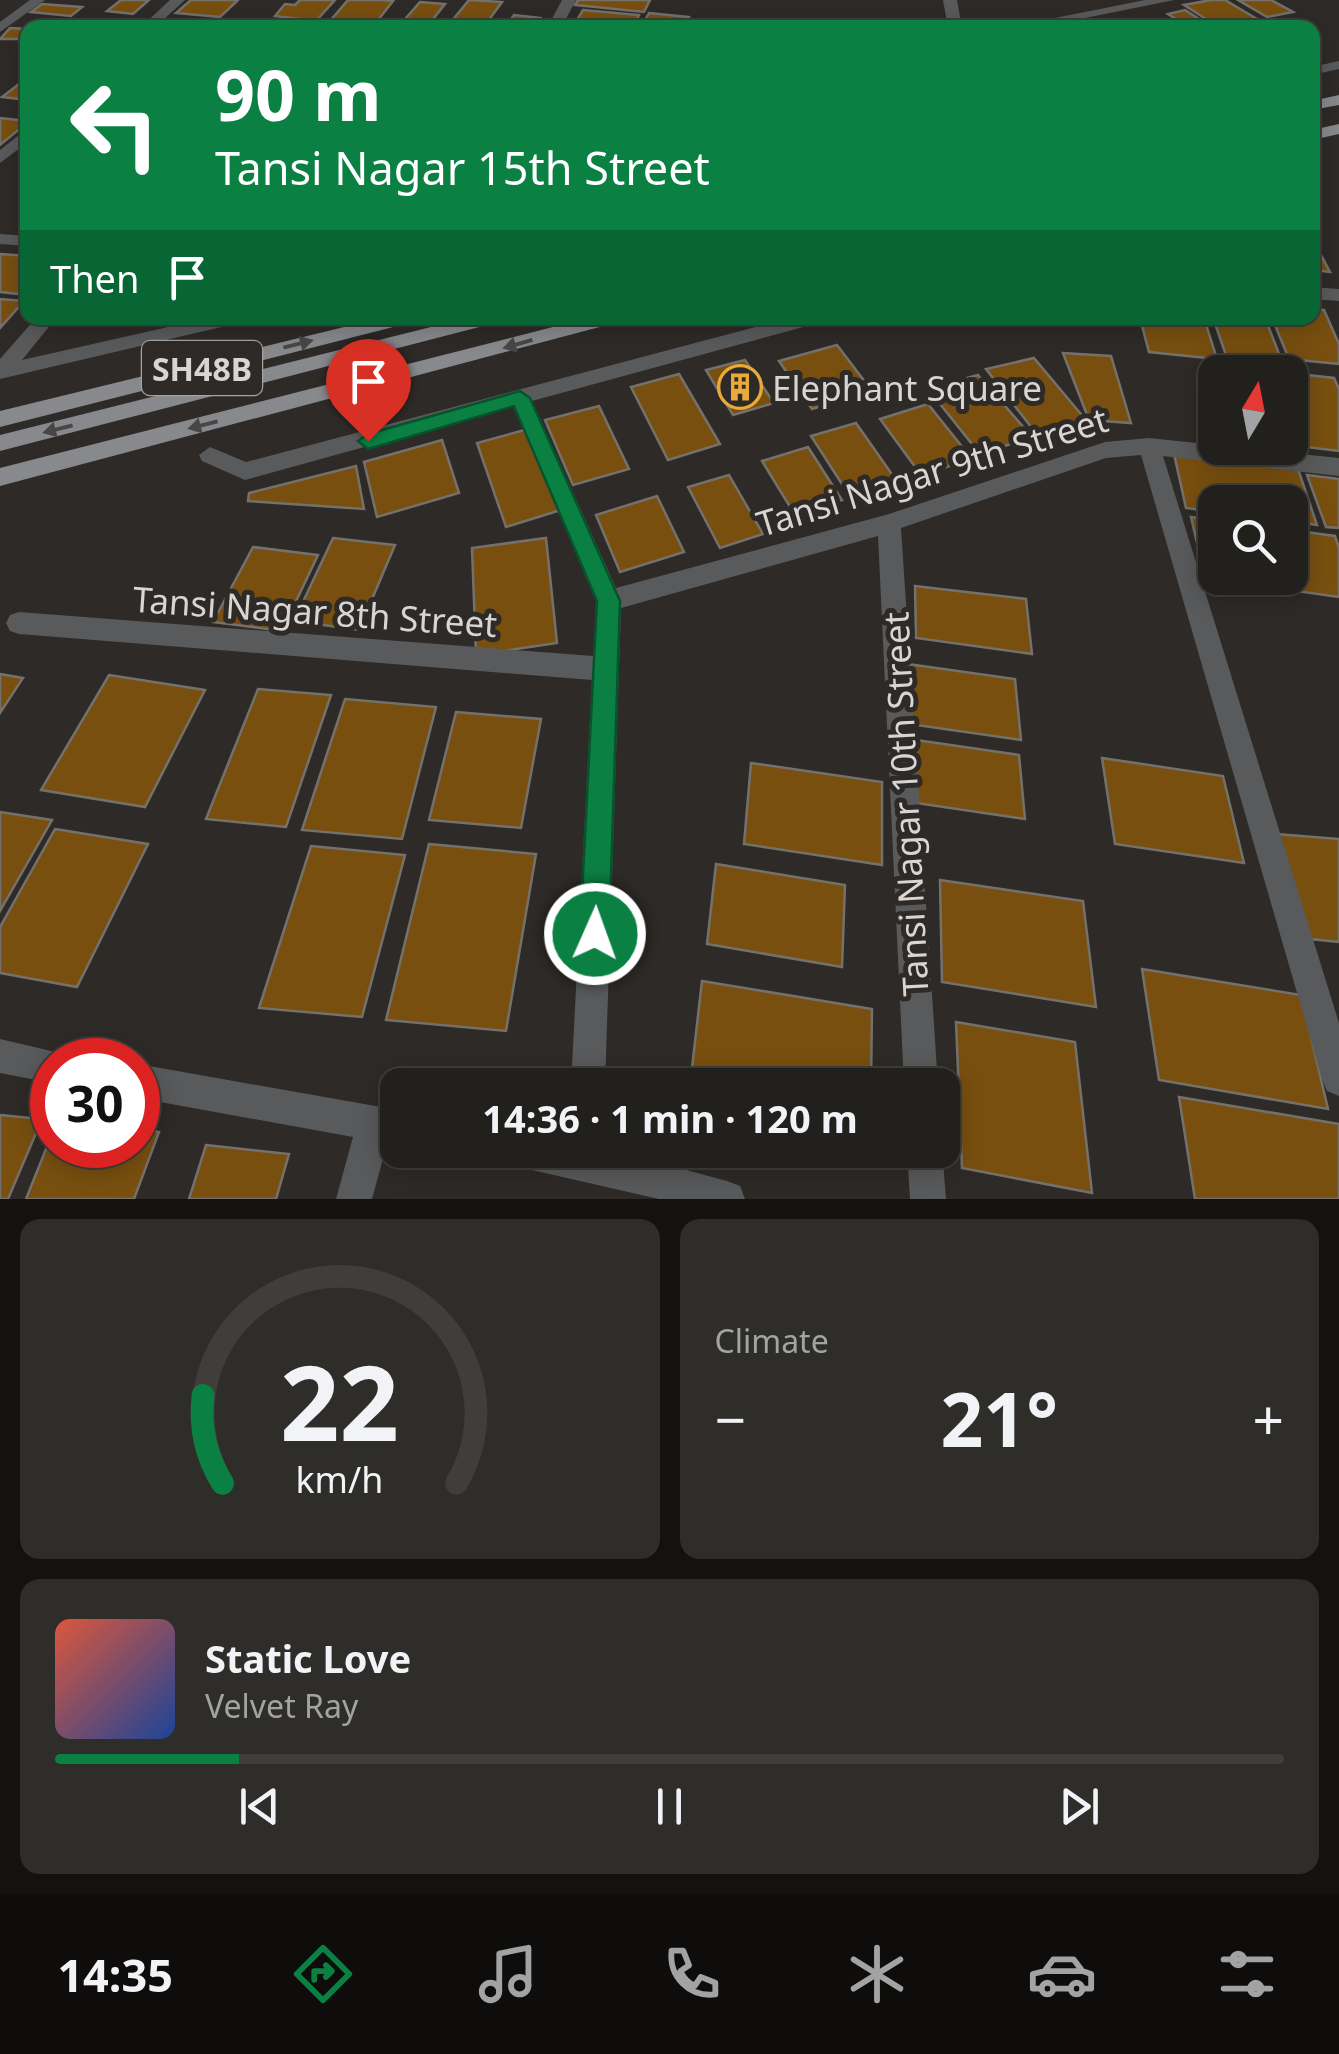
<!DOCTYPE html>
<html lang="en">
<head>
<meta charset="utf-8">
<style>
  body { margin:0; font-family:"Noto Sans",sans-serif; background:#2e2d2a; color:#f1f3f6; height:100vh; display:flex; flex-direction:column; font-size:38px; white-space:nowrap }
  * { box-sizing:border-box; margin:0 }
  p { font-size:32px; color:#a2a3a4 }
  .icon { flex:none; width:55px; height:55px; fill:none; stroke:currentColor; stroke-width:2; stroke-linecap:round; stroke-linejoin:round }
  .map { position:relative; height:1199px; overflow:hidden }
  .details { display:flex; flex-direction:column; gap:20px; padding:20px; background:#131210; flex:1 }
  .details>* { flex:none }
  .top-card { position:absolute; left:20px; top:20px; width:1300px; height:305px; border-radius:20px; box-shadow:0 5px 25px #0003,0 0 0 2px #3f3e3b; background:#0b8043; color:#fff; overflow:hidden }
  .needle { width:65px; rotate:10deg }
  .fabs { position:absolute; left:1198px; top:355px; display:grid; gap:20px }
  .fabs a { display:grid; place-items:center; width:110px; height:110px; border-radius:20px; background:#22201d; box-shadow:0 5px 25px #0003,0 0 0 2px #3f3e3b; font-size:50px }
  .speed { position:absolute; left:30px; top:1038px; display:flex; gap:20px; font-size:50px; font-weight:700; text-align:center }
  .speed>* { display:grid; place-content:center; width:130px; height:130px; border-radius:50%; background:#22201d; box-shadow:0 5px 25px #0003,0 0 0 2px #3f3e3b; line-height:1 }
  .speed .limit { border:15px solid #d22; background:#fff; color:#111 }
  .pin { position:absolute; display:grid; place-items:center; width:85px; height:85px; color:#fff; margin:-102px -42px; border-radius:50% 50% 50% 0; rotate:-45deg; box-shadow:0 0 10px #0007 }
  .pin .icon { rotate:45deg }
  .me { position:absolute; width:110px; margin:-55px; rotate:2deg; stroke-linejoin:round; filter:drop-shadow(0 0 8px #0008) }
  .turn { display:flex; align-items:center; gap:35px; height:210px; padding:0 30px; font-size:45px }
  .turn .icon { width:130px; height:130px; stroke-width:2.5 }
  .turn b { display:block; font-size:70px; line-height:85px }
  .then { display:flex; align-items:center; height:95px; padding:0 30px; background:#0003; gap:20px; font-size:38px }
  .big { font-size:75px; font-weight:700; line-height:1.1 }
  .details .card { flex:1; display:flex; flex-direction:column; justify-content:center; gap:15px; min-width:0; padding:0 35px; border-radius:20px; background:#2e2d2a }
  .details .dial { align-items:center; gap:0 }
  .dial svg { height:260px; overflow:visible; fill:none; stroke:#3f3e3b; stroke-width:7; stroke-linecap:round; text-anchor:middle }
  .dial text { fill:#f1f3f6; stroke:none }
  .song { display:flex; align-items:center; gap:30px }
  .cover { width:120px; height:120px; border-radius:15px; background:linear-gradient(135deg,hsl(10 70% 55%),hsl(220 70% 35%)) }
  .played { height:10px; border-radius:5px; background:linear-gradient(90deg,#0b8043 15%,#3f3e3b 15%) }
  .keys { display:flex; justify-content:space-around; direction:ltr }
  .heat { display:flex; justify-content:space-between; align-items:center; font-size:55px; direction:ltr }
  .details .tiles { flex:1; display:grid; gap:20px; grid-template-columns:1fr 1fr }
  .card:last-child { grid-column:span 2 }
  .trip { position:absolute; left:380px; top:1068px; width:580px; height:100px; border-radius:20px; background:#22201d; box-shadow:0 5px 25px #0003,0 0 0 2px #3f3e3b; font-weight:700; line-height:100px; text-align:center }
  .menu { display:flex; height:160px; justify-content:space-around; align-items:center; background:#0e0d0c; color:#a2a3a4 }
  .menu .icon { width:70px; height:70px }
  .menu .selected { color:#0b8043 }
  .menu b { font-size:45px; color:#f1f3f6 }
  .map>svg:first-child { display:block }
  .building { fill:#784f0f; stroke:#74716d; stroke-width:2.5 }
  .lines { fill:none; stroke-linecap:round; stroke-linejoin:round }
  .minor { fill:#595a5c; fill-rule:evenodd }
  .primary { fill:#87898d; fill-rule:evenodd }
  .oneway { fill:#484646 }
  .route { fill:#0b8043; stroke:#07532c; stroke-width:2.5 }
  .labels { text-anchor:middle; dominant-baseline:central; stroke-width:10; stroke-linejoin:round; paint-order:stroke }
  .shield { fill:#2d2a27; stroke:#a5a29f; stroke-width:2.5 }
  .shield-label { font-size:32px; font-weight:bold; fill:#d8d5d3 }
  .poi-label { font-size:35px; fill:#d8d5d3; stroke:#2d2a27; text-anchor:start }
  .street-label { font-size:35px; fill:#d8d5d3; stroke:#2d2a27 }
</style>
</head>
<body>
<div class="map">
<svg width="1339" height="1199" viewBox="0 0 1339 1199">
  <rect width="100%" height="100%" fill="#2d2a27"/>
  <g class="building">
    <path d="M121 0H149L133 14 107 11Z"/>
    <path d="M191 0H238L220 17 176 13Z"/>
    <path d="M300 0H335L316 21 275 16 285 4 295 5Z"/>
    <path d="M348 0H381L393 1 375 24 330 21Z"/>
    <path d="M469 0 502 2 483 28H446Z"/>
    <path d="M578 0H650L644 12 575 5Z"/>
    <path d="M1211 0H1225L1262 22 1220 28 1184 5Z"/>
    <path d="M1238 0H1271L1293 12 1267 17Z"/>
    <path d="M420 2 445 4 426 28 398 27Z"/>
    <path d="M42 4 82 7 71 16 31 12Z"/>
    <path d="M583 10 639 15 633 28H572Z"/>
    <path d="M1185 10 1213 28H1190L1168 14Z"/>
    <path d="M649 13 689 17 684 28H641Z"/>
    <path d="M514 15 540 18 533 28H505Z"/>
    <path d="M10 28 28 29V39H0Z"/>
    <path d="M19 84H28V100L2 97Z"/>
    <path d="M0 118 28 121V122L0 145Z"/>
    <path d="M1312 238 1330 272 1312 270Z"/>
    <path d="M0 254 28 256V295L0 292Z"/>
    <path d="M0 299 24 301 0 328Z"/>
    <path d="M1312 309 1324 310 1339 344V364L1289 359 1272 318H1312Z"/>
    <path d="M1140 318H1204L1217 359 1149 352Z"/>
    <path d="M1213 318H1265L1283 364 1227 358Z"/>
    <path d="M837 345 872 391 812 409 779 361Z"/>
    <path d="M1063 353 1111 356 1131 423 1089 420Z"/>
    <path d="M1034 358 1085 419 1035 432 986 369Z"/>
    <path d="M745 360 774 403 733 415 706 370Z"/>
    <path d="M1290 373 1334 378 1339 389V451L1290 445Z"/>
    <path d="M679 374 720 444 668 460 631 387Z"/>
    <path d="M978 375 1032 437 980 454 928 389Z"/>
    <path d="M928 404 972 459 921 475 880 419Z"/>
    <path d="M599 406 629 469 573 485 545 420Z"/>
    <path d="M856 423 896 480 849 495 811 436Z"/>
    <path d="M528 429 561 510 506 527 477 443Z"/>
    <path d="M442 440 459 493 377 517 364 462Z"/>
    <path d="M808 447 842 500 795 515 762 461Z"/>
    <path d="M1174 454 1298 469 1317 525 1290 521V502H1215V512L1186 508Z"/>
    <path d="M356 466 364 509 248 501 249 493Z"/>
    <path d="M729 475 763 534 720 548 688 487Z"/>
    <path d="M1307 475 1339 479V528L1326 527Z"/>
    <path d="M657 496 684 552 620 572 596 515Z"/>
    <path d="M1191 517 1215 520V578H1290V530L1335 536 1339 548V597L1205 578Z"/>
    <path d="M333 538 395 545 359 630 294 621Z"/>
    <path d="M546 538 557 643 476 655 472 548Z"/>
    <path d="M253 547 318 555 282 631 213 622Z"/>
    <path d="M915 586 1026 599 1032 654 916 638Z"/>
    <path d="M908 664 1015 679 1021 740 909 724Z"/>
    <path d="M0 674 23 678 0 713Z"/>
    <path d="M109 675 205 690 145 807 41 790Z"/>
    <path d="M258 689 331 695 286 827 206 819Z"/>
    <path d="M345 699 436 707 402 839 302 830Z"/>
    <path d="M456 712 541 719 521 828 429 820Z"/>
    <path d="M916 740 1019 755 1025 819 916 803Z"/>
    <path d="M1102 758 1223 776 1244 863 1115 844Z"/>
    <path d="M751 763 882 782V865L744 844Z"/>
    <path d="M0 812 52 820 0 911Z"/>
    <path d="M55 829 148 844 77 987 0 973V927Z"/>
    <path d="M1276 834 1339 839V942L1310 939Z"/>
    <path d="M429 844 536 854 506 1031 386 1020Z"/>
    <path d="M311 846 405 855 362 1017 259 1008Z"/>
    <path d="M716 864 845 885 842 967 707 944Z"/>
    <path d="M940 880 1083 901 1096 1007 942 982Z"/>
    <path d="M1142 969 1301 995 1328 1109 1159 1080Z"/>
    <path d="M702 981 872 1009 871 1085H690Z"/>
    <path d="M956 1022 1075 1042 1092 1193 962 1168Z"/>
    <path d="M1179 1097 1339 1124V1199H1195Z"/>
    <path d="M0 1115 42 1119 8 1199H0Z"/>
    <path d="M138 1129 159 1132 134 1199H26L52 1134V1145H138Z"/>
    <path d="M206 1145 289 1154 276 1199H189Z"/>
  </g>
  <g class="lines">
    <g class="minor">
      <path d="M30 0H45L0 32V22Z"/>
      <path d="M170 0H185L163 20 217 28H140Z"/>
      <path d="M562 0H576L561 28H547Z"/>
      <path d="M943 0H957L962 28H948Z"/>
      <path d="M1145 0H1174L1036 28H1005Z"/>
      <path d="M711 18 804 24 810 28 706 25 704 22Z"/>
      <path d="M1339 61V69L1312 75V67Z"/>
      <path d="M28 128V142L0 163V150Z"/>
      <path d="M0 234 28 236V246L0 244Z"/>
      <path d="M1312 287 1339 289V301L1312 299Z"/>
      <path d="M36 318H56L22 360 208 318H244L234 324 0 379V359Z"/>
      <path d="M789 318H821L818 323 532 401 616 588 889 514 1105 442 1149 438 1339 458V476L1163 456 1339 1023V1096L1327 1091 1322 1079 1141 455 1106 458 901 528 938 1085H904L878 536 621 608 605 1085H571L592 680 19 634 10 631 6 623 10 615 19 612 594 656 596 601 513 406 245 480 202 461 199 455 210 447 246 462Z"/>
      <path d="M0 1039 64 1054 67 1060H52V1083L0 1073Z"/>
      <path d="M138 1064 398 1110V1146L387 1144 372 1199H336L353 1137 138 1098Z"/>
      <path d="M505 1150H612L727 1181 740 1186 745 1199H659L523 1168 510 1163Z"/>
      <path d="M907 1150 942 1149 946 1199H910Z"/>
    </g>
    <g class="primary">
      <path d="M1339 95V105L1312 110V101Z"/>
      <path d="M1339 124V134L1312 140V130Z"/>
      <path d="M381 318H415L405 324 0 427V411Z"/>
      <path d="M467 318H501L491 324 0 451V435Z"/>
      <path d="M588 318H621L611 324 0 486V468Z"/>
    </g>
  </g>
  <defs><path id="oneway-solid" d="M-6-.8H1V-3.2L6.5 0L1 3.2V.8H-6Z" transform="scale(2.5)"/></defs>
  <g class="oneway">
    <use href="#oneway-solid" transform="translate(298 344) rotate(-14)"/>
    <use href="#oneway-solid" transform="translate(518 344) rotate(164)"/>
    <use href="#oneway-solid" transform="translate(203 425) rotate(166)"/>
    <use href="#oneway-solid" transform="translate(58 429) rotate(166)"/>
  </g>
  <path class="route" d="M520 391 530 398 620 601 609 934 605 944 595 948 585 944 580 934 597 601 514 406 368 449 358 441 368 434Z"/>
  <defs>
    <g id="building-ring" transform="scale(2.25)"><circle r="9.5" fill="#2d2a27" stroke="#eaaa39" stroke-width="1.5"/><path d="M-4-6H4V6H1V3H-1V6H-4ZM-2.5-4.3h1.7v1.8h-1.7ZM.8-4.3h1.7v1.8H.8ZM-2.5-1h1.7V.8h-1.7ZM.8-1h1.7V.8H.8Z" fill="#eaaa39"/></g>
  </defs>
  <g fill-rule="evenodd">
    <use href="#building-ring" x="740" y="387"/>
  </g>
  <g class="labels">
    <rect class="shield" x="142" y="341" width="120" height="54" rx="8"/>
    <g class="shield-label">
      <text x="202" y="368">SH48B</text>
    </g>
    <g class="poi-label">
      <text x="772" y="387">Elephant Square</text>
    </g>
    <g class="street-label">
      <text transform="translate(932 471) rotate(-17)">Tansi Nagar 9th Street</text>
      <text transform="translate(315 611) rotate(4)">Tansi Nagar 8th Street</text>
      <text transform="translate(905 804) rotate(-93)">Tansi Nagar 10th Street</text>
    </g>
  </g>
</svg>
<div class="fabs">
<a><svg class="needle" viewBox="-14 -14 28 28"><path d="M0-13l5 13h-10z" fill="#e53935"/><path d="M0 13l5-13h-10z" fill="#a2a3a4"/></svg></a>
<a><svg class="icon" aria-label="search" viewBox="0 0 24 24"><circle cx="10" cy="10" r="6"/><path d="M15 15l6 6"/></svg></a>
</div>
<div class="speed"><div class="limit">30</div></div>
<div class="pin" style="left:368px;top:441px;background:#d93025"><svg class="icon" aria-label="arrive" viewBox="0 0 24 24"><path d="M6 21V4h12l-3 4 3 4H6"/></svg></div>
<svg class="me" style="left:595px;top:934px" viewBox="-20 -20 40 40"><circle r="17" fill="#0b8043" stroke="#fff" stroke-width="3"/><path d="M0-11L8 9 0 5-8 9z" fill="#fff"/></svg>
<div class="trip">14:36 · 1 min · 120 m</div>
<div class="top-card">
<div class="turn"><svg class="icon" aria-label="left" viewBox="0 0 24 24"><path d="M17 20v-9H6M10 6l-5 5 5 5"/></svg><div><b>90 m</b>Tansi Nagar 15th Street</div></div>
<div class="then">Then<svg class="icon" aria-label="arrive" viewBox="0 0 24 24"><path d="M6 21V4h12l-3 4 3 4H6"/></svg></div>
</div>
</div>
<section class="details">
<div class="tiles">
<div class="card dial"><svg viewBox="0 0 100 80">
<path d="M14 69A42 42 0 1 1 86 69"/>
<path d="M14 69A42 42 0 0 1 8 42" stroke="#0b8043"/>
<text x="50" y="56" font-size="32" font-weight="700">22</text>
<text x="50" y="72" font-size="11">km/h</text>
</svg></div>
<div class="card"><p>Climate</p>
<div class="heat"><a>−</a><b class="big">21°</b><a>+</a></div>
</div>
<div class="card">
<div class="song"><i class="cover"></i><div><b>Static Love</b><p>Velvet Ray</p></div></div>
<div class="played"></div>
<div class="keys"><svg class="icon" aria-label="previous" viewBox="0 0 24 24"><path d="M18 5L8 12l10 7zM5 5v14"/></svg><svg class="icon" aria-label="pause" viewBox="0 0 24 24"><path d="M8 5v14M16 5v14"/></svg><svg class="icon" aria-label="next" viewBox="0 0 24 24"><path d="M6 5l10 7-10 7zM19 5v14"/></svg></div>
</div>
</div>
</section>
<nav class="menu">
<b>14:35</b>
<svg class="icon selected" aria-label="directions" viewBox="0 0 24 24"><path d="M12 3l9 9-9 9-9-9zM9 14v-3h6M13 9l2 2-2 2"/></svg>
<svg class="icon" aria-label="music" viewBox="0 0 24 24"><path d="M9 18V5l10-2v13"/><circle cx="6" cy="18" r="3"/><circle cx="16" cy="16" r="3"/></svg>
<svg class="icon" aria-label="phone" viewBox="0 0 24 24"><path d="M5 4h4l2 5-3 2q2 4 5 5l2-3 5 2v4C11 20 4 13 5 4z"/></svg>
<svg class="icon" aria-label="climate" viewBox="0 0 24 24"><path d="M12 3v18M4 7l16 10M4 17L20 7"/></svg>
<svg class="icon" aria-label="car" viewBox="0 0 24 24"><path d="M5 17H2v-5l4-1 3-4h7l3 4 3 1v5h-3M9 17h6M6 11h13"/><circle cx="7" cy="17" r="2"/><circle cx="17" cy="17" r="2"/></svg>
<svg class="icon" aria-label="filters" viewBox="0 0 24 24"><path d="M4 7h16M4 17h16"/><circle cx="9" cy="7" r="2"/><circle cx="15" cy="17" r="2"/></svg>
</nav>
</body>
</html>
